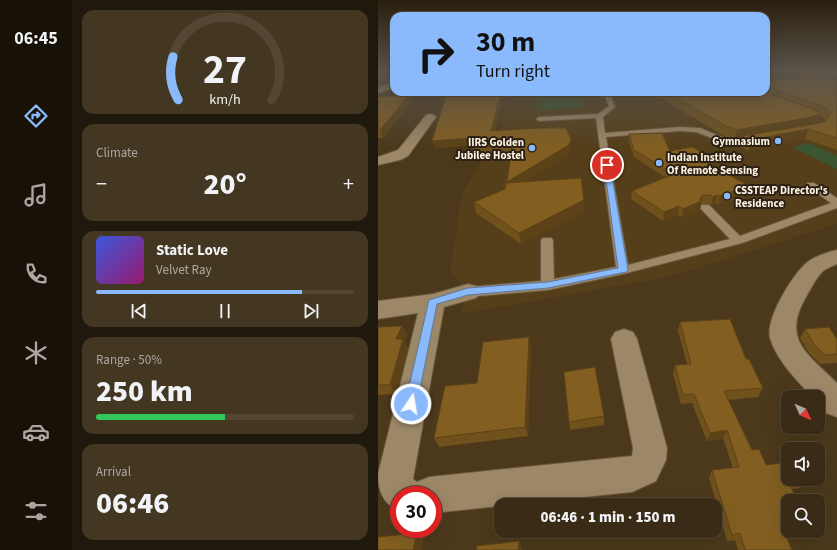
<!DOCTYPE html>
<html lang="en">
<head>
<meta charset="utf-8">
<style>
  body { margin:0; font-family:"Source Sans 3",sans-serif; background:#443722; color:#f1f3f6; height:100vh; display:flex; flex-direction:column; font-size:15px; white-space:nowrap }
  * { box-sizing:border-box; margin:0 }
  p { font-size:13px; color:#aba7a0 }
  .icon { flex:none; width:22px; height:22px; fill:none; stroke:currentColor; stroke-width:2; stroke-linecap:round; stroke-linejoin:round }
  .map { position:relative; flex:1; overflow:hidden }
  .drawer { display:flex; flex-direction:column; gap:10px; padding:10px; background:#1f180c; width:306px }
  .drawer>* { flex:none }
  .guide { position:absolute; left:12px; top:12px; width:380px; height:84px; border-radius:12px; box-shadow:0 4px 16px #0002,0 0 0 1px #534734; background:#8bbafc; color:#111; overflow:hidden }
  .needle { width:26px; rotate:134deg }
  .tools { position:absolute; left:403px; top:390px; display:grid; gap:8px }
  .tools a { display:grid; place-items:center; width:44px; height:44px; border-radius:8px; background:#392b15; box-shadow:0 4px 16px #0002,0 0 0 1px #534734; font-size:20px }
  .speed { position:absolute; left:12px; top:486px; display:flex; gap:8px; font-size:20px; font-weight:700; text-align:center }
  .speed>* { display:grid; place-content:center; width:52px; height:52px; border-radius:50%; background:#392b15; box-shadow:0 4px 16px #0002,0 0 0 1px #534734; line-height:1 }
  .speed .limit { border:6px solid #d22; background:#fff; color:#111 }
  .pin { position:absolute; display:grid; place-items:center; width:34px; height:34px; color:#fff; margin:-17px; border:2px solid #fff; border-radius:50%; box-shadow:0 1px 4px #0007 }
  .me { position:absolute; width:44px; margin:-22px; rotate:12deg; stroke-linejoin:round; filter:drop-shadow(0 0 3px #0008) }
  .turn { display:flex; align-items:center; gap:14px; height:84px; padding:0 20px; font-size:18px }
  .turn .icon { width:52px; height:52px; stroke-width:2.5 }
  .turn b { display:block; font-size:28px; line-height:34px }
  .big { font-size:30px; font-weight:800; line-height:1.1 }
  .drawer .tile { flex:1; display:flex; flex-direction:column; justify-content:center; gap:6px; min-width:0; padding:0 14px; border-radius:12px; background:#443722 }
  .drawer .dial { align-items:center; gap:0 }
  .dial svg { height:104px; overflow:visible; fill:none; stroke:#534734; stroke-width:7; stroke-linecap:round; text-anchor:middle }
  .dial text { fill:#f1f3f6; stroke:none }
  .song { display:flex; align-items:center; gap:12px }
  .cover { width:48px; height:48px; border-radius:6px; background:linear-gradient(135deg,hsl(230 70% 55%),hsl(320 70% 35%)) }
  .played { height:4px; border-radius:2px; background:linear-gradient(90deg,#8bbafc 80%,#534734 80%) }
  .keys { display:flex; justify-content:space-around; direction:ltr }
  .heat { display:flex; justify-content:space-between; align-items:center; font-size:22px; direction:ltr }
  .charge { height:6px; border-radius:3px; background:linear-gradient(90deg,#34c759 50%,#534734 0) }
  .trip { position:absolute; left:116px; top:498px; width:228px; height:40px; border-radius:12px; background:#392b15; box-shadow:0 4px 16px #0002,0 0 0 1px #534734; font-weight:800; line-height:40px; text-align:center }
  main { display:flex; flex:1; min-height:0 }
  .tab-bar { display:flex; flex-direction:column; width:72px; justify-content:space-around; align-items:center; background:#171108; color:#aba7a0 }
  .tab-bar .icon { width:28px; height:28px }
  .tab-bar .selected { color:#8bbafc }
  .tab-bar b { font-size:18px; color:#f1f3f6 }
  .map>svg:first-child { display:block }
  .built { fill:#553f1a }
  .green { fill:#3a552f }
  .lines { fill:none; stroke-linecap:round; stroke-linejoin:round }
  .service-casing { stroke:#67573c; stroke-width:2 }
  .minor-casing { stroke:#67573c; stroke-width:2 }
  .tertiary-casing { stroke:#67573c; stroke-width:2 }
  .service { fill:#9c8767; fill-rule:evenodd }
  .minor { fill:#9c8767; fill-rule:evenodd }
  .tertiary { fill:#9c8767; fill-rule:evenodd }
  .wall { fill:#70511c; fill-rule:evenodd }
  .shaded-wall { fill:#5b4217 }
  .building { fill:#825e21; stroke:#5b4217 }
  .route { fill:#8bbafc; stroke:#5a79a4 }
  .poi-dot { fill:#8bbafc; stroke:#2b2215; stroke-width:1.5 }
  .labels { text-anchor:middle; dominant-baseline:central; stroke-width:4; stroke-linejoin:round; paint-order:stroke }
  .far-poi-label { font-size:11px; font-weight:bold; fill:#fff3e2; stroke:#2b2215; text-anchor:end }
</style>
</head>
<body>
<main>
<nav class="tab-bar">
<b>06:45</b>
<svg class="icon selected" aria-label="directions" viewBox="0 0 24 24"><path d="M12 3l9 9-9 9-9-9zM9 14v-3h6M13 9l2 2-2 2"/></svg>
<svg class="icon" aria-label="music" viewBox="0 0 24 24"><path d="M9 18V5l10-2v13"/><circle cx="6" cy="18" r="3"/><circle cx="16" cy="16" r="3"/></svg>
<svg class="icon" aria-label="phone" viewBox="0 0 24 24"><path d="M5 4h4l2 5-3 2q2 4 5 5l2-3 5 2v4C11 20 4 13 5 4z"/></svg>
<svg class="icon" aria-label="climate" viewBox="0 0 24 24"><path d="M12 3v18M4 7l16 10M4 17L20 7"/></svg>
<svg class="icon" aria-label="car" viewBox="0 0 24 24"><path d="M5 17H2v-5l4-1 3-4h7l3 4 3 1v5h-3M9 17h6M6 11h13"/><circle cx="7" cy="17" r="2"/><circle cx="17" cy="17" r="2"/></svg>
<svg class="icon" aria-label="filters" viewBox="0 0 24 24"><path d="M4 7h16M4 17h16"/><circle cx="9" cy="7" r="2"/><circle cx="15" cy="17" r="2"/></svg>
</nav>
<section class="drawer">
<div class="tile dial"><svg viewBox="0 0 100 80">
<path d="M14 69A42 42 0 1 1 86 69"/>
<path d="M14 69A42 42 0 0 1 10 36" stroke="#8bbafc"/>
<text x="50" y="56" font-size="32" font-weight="700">27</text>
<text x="50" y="72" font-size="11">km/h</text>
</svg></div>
<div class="tile"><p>Climate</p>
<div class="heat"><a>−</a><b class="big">20°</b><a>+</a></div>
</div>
<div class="tile">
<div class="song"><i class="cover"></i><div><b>Static Love</b><p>Velvet Ray</p></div></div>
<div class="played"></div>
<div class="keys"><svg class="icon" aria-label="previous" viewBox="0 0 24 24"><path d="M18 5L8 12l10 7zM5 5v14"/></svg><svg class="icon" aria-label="pause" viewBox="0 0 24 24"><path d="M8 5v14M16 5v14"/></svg><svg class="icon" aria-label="next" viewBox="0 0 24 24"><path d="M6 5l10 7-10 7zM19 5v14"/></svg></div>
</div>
<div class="tile"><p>Range · 50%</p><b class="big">250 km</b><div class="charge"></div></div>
<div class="tile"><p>Arrival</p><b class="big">06:46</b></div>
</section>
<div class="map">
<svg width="459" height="550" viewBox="0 0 459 550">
  <rect width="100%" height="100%" fill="#4c391c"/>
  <path class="built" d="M388 70H459V224L290 277 82 314 90 292 72 272 84 194 121 132 130 92H388Z"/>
  <g class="green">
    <path d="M203 95 206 108 159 110V96Z"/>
    <path d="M431 143 459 156V169L414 147Z"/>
  </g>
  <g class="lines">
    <g class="service-casing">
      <g id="service">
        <path d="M449 70 459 71V75L449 71Z"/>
        <path d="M225 92H231L237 107 225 117 227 133 301 127 322 128 351 140H366L381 137 385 139 384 141 366 144H350L318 132 301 131 228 137 250 265 352 239 323 209 322 207 323 205H331L362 236 453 203 430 187 428 185 430 183H436L459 198V208L364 243 245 274 170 290 90 297 85 295 83 292 85 289 90 287 163 281V240L165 238H173L175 240 176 279 238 267 218 118 161 121 158 119 161 117 220 114 231 106Z"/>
      </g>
    </g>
    <g class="minor-casing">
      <g id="minor">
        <path d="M52 114 56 115 58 117 30 156 22 160 0 165V157L20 150 48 115Z"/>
        <path d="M459 250V264C455 266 449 268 445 271 438 278 433 288 428 297 403 340 430 354 459 383V417L448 413 440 404V397H434C418 379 399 361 392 338 387 319 416 271 431 261 438 256 450 252 459 250Z"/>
        <path d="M90 284 98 286 102 292 98 298 66 307 35 479 39 482 51 477 254 456 255 448 233 339 237 332 246 329 255 332 259 339 289 448 288 460 278 481 254 492 55 513V495H21V511C5 504 0 491 0 474L40 313 0 319V301L55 294Z"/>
      </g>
    </g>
    <g class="tertiary-casing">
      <path id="tertiary" d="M16 82V88L0 93V87Z"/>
    </g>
    <use href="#service" class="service"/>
    <use href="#minor" class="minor"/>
    <use href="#tertiary" class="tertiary"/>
  </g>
  <g class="wall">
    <path d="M424 70H430L459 80V150L427 139 370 151 362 146 364 138 357 139 346 136 273 92H388V80L422 79ZM441 115 446 118 448 121 436 124 438 123Z"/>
    <path d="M69 92H153L152 96 125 97 117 131 193 146 192 153 145 182 207 210 143 244 98 213 96 202 127 189 129 183 133 154H96L94 145 57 148Z"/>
    <path d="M31 95 33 102 5 138H0V97Z"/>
    <path d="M251 134 292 151 334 166 371 186 369 194 340 205 338 203 333 205 331 204H323L322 210 304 217 300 215 285 221 253 199 254 191 287 177 256 157 251 141Z"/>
    <path d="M302 322 368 359 385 388 380 397 350 400 374 450 388 465 428 481 422 488 414 489 410 501V531H424L423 532 407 534 414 550H360L357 540 349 541 331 478 334 470 355 468 345 438 329 441 314 403 303 404 295 374 297 365 309 364 300 331Z"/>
    <path d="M24 326 29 335 26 342 30 348 18 394 0 395V327Z"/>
    <path d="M427 329 459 339V363L442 364 431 353 422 338Z"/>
    <path d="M153 347 150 436 61 447 56 438 99 383Z"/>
    <path d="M186 372 226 416V425L192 430Z"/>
  </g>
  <g class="shaded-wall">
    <path d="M388 70H402L388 72Z"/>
    <path d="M123 92 125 97 115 138 113 131Z"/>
    <path d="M31 95 33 102 5 138 2 130Z"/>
    <path d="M441 114 438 123 431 127 364 136V138L357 139 359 130Z"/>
    <path d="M430 129 427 139 370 151 373 140Z"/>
    <path d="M94 138 96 145 57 148 54 141Z"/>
    <path d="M193 139V146L192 153 131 191 129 182Z"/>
    <path d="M335 158 334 166 326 161Z"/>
    <path d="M371 186 369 194 340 205 342 196Z"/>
    <path d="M325 195 322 210 304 217 305 209 322 198Z"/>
    <path d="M339 195 338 203 333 205 335 197Z"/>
    <path d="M206 200 207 210 143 244 141 233Z"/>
    <path d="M301 206 300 215 285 221 286 212Z"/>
    <path d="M24 326 29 335 26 342 30 348 18 394 12 385 18 339Z"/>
    <path d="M151 337 153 347 150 436 147 427Z"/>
    <path d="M349 430 345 438 329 441 332 433Z"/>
    <path d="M39 533 46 539 43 550H35Z"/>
    <path d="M141 541 144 548V550H140Z"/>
  </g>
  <g class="building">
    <path d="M424 70H430L459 80V138L430 129 373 140 364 136 437 124 448 121 453 113 449 109 443 106 388 86V80L424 78Z"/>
    <path d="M69 92H123L113 131 160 128H188L193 139 191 145 129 182 134 146H94V138L54 141Z"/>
    <path d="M288 92H387L437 110 441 114 434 117 359 130 348 126Z"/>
    <path d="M31 95 2 130H0V97Z"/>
    <path d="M284 133 292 151 314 147 335 158 326 161 371 186 342 196 339 195 335 197 333 195H325L322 198 323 201 305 209 301 206 286 212 254 191 296 174 256 150 251 134Z"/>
    <path d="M203 178 206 200 141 233 96 202 127 189 128 183Z"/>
    <path d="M352 319 368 359H371L385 388 346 391 374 450 381 449 388 465 410 462V479H427L428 481 411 482 419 501H410V528H405L414 550H367L362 533 354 535 334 470 361 467 349 430 332 433 316 394 305 395 297 365 313 364 302 322Z"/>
    <path d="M24 326 18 339H25L12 385H0V327Z"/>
    <path d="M451 327 459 339V354L447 355 436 344 427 329Z"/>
    <path d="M151 337 147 427 56 438 67 386 99 383 105 342Z"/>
    <path d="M217 367 226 416 191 422 186 372Z"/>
    <path d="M39 533 35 550H0V537Z"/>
    <path d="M141 541 140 550H98L99 546Z"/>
  </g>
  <linearGradient id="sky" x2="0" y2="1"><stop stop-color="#2a1f0f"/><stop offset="0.48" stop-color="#5b544b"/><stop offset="1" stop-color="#5b544b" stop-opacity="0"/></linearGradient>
  <rect width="459" height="147" fill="url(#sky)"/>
  <path class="route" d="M229 163 232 165 250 270 248 272 170 288 90 295 59 304 39 404 37 408 33 409 28 408 27 404 51 300 90 288 170 282 240 268 226 165Z"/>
  <g class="poi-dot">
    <circle cx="400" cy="141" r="4"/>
    <circle cx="154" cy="148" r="4"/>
    <circle cx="281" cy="163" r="4"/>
    <circle cx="349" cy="196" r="4"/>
  </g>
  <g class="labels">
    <g class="far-poi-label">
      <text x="392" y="141">Gymnasium</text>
      <text x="146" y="142">IIRS Golden<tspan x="146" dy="13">Jubilee Hostel</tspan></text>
      <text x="289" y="157" text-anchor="start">Indian Institute<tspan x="289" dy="13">Of Remote Sensing</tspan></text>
      <text x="357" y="190" text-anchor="start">CSSTEAP Director's<tspan x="357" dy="13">Residence</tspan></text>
    </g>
  </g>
</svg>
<div class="tools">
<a><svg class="needle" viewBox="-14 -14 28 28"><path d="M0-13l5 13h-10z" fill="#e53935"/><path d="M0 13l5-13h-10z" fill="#aba7a0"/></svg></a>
<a><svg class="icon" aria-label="sound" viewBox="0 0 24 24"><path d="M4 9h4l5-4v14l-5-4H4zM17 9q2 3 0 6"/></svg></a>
<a><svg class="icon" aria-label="search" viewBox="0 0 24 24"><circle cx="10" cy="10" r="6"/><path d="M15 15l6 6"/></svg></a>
</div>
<div class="speed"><div class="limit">30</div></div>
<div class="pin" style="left:229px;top:165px;background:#d93025"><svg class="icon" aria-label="arrive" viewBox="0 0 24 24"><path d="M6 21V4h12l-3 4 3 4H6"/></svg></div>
<svg class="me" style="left:33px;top:404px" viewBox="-20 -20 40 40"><circle r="17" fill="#8bbafc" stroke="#fff" stroke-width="3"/><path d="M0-11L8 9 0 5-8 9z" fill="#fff"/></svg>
<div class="trip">06:46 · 1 min · 150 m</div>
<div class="guide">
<div class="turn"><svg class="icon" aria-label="right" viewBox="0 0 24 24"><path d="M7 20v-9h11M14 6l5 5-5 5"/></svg><div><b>30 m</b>Turn right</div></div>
</div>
</div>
</main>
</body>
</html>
